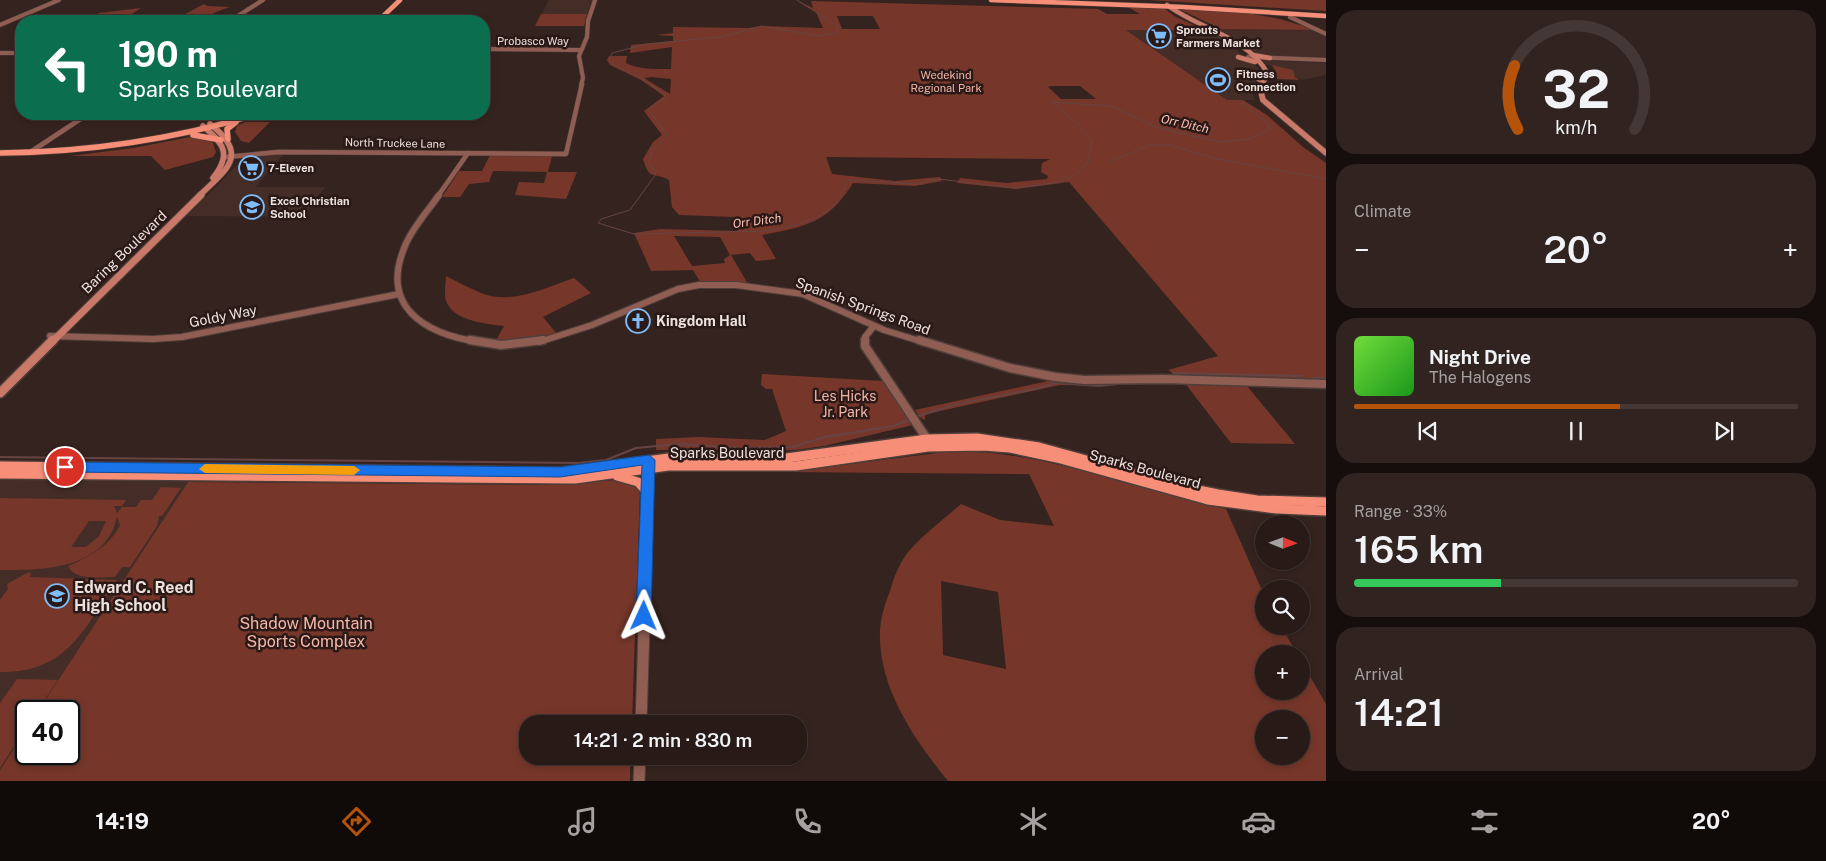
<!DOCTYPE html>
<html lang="en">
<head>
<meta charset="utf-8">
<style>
  body { margin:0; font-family:"Public Sans",sans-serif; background:#302320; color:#f1f3f6; height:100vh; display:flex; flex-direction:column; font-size:19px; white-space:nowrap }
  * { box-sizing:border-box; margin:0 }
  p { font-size:16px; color:#a5a1a1 }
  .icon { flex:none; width:28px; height:28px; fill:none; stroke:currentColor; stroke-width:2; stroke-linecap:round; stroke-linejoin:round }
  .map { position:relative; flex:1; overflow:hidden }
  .sheet { display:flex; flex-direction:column; gap:10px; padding:10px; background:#160e0d; width:500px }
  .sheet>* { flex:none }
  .guide { position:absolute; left:15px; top:15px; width:475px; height:105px; border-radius:20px; box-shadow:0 2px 8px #0003,0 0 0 1px #443836; background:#0b6e4f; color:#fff; overflow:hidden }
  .needle { width:32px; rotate:91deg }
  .buttons { position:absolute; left:1255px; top:515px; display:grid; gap:10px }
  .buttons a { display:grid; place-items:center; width:55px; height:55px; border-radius:50%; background:#281a17; box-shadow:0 2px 8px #0003,0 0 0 1px #443836; font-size:25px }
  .speed { position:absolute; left:15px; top:700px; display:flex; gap:10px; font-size:25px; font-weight:700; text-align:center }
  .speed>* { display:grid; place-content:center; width:65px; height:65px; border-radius:50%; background:#281a17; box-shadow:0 2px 8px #0003,0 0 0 1px #443836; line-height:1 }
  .speed .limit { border:2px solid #111; border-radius:8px; background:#fff; color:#111 }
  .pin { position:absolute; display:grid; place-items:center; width:42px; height:42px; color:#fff; margin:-21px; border:2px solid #fff; border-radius:50%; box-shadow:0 1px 5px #0007 }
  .me { position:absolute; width:55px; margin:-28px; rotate:1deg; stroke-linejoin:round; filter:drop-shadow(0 0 4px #0008) }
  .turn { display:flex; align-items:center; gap:18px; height:105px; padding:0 20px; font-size:22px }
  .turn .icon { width:65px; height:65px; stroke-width:2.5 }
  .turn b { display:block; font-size:35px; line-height:42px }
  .big { font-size:38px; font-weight:600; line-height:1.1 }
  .sheet .card { flex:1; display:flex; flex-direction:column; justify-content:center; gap:8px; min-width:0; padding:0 18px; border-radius:20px; background:#302320 }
  .sheet .dial { align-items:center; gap:0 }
  .dial svg { height:130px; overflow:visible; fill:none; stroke:#443836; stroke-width:7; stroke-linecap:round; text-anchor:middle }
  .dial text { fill:#f1f3f6; stroke:none }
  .song { display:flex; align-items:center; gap:15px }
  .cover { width:60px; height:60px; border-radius:8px; background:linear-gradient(135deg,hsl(100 70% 55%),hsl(120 70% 35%)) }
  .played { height:5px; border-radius:2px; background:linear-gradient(90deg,#b45309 60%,#443836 60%) }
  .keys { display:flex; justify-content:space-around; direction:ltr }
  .heat { display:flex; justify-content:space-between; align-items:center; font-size:28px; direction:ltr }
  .charge { height:8px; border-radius:4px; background:linear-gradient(90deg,#34c759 33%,#443836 0) }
  .trip { position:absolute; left:519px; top:715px; width:288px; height:50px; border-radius:20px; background:#281a17; box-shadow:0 2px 8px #0003,0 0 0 1px #443836; font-weight:600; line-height:50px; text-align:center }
  .tabs { display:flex; height:80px; justify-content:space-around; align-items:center; background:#100a09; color:#a5a1a1 }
  .tabs .icon { width:35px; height:35px }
  .tabs .on { color:#b45309 }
  .tabs b { font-size:22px; color:#f1f3f6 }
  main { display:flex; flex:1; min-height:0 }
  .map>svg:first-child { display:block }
  .built { fill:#442d27 }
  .green { fill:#76372a; fill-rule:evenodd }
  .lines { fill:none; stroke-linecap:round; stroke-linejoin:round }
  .stream-far1 { stroke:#664443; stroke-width:1 }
  .stream { stroke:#664443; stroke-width:2 }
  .tertiary-far4-casing { stroke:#4f3e3a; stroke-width:5 }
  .tertiary-far3-casing { stroke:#4f3e3a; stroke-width:5.5 }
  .tertiary-far2-casing { stroke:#4f3e3a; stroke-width:8 }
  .tertiary-far1-casing { stroke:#4f3e3a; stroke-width:11 }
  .tertiary-casing { stroke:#4f3e3a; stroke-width:13 }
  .secondary-far3-casing { stroke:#4f3e3a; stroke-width:5.5 }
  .secondary-far2-casing { stroke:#4f3e3a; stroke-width:7 }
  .secondary-far1-casing { stroke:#4f3e3a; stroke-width:9 }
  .secondary-casing { stroke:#4f3e3a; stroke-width:12 }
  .primary-far2-casing { stroke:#4f3e3a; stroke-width:5.5 }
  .primary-far1-casing { stroke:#4f3e3a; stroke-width:7 }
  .primary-casing { stroke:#4f3e3a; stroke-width:12 }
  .tertiary-far4 { stroke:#8f5d52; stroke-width:4 }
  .tertiary-far3 { stroke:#8f5d52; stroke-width:4.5 }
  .tertiary-far2 { stroke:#8f5d52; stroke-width:6 }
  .tertiary-far1 { stroke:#8f5d52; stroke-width:8 }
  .tertiary { stroke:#8f5d52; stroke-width:11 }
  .secondary-far3 { stroke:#ca7968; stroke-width:4.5 }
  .secondary-far2 { stroke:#ca7968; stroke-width:5.5 }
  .secondary-far1 { stroke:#ca7968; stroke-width:7 }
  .secondary { stroke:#ca7968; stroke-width:9 }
  .primary-far2 { stroke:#f78f78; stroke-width:4.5 }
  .primary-far1 { stroke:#f78f78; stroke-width:5.5 }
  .primary { stroke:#f78f78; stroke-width:9 }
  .route { fill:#1a73e8; stroke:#114b97 }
  .slow { fill:#f59e0b }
  .labels { text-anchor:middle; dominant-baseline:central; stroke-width:5; stroke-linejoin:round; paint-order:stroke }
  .far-poi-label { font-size:11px; font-weight:bold; fill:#ede1de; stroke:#2a1916; text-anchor:start }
  .far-street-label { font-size:11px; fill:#ede1de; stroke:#2a1916 }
  .far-park-label { font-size:11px; fill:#f4b6a8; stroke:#2a1916 }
  .far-water-label { font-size:12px; font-style:italic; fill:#ffc1b3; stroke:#2a1916 }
  .street-label { font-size:14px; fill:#ede1de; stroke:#2a1916 }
  .poi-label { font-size:14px; font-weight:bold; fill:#ede1de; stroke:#2a1916; text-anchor:start }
  .park-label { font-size:14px; fill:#f4b6a8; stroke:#2a1916 }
  .near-poi-label { font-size:16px; font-weight:bold; fill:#ede1de; stroke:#2a1916; text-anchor:start }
  .near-park-label { font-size:16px; fill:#f4b6a8; stroke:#2a1916 }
</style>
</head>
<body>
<main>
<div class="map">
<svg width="1326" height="781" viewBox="0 0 1326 781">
  <rect width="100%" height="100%" fill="#35231f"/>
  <g class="built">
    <path d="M549 0H592L587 14H542Z"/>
    <path d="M1125 29 1209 30 1222 37 1258 68 1259 77 1251 90 1255 100H1227Z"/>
    <path d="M1217 29 1315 30 1326 35V60L1255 56Z"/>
    <path d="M1262 60 1326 63V75L1302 80 1296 78 1285 69 1267 65Z"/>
    <path d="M285 153 255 187H325L303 217 187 216 247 155Z"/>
    <path d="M0 478 188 482 38 711H26V730L0 770Z"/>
  </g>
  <g class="green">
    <path d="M796 0 813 8 811 1 1098 9 1107 14H1140L1128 7 1165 9 1176 17 1205 30H1126L1227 100H1243L1267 115 1303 147 1326 163V381L1177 376 1168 370 1218 356 1069 182 1016 189 957 183 960 178 1006 183 1047 179 1048 176 1041 172 1042 163 1050 159 826 157 832 174 895 181 940 177 942 181 915 186 853 183C829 222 806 227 762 235L776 259 756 261 750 253 731 255 748 284 701 283 693 270 651 271 634 233 660 229 737 231 735 217 679 215 672 207 669 180C653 171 650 182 643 159L653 142 662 135 644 111 664 96 641 80 610 65 607 60 609 56H627L626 63C639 70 656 69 671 69L672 47 630 53 631 45 673 41V36L656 35 673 33V27L748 28 762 26 823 28 816 12ZM837 16H873L880 29H842ZM651 77 671 79 670 94 644 78ZM1050 86H1080L1096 99H1061L1048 87ZM674 236 720 237 730 255 724 259 725 263 692 266Z"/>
    <path d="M1149 0H1326V11Z"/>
    <path d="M204 4 207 6 230 7C210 13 194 26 174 20Z"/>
    <path d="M141 8 121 21H83L99 13Z"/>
    <path d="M1181 10C1221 8 1276 14 1313 30L1221 29Z"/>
    <path d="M541 14H587L584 26H535Z"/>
    <path d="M1272 65 1293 70 1295 77 1299 80 1277 79 1276 72Z"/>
    <path d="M245 122H270L249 143 241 141 235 132 237 126Z"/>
    <path d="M190 137 212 141 216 152 213 157 165 170 151 156H70L133 148Z"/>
    <path d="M490 155 552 156 548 172H577L566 199 515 195 519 182 544 183 547 172 493 171 489 182 469 184 460 197H442L459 171H482Z"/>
    <path d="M446 276C458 282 469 288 481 293 512 305 545 288 574 278L591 293 543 317 556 333 542 338 495 342 504 326C487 324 455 321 447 303 443 296 446 284 446 276Z"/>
    <path d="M762 374 882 381 913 425 824 446 795 450H656V439L698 437 765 440 786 431 772 389H766L761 385Z"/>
    <path d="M1053 380H1133L1138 385H1060L931 413 925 415V420L921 418 915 410Z"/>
    <path d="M1184 382 1247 386 1295 444 1231 443Z"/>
    <path d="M953 451C1047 451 1134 489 1226 509L1264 595V626H1281L1297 654H1264V691H1301V661L1326 704V781H948C916 742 881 691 880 639 879 623 884 606 890 591 894 577 900 561 910 550 925 533 944 519 961 504L1000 520 1054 526 1029 474 787 472ZM941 581 998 592 1006 669 943 655ZM1264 719H1301V756H1264Z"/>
    <path d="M616 480 626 481 640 488 632 724H528V756H630V781H0V770L26 730V754H69V711H38L188 482 540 485Z"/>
    <path d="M161 487 181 488 162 516H159L157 526 130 567H122L115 577C101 577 75 581 68 566 88 558 111 545 120 525L117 517C105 570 43 570 0 570V498L126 500 122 506H114L117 513 122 507H136L141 500H152ZM89 521H106L99 536 86 547H71Z"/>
    <path d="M29 572 31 574 30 577 117 580C84 629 67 673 0 672V600L8 589 7 584Z"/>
    <path d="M17 679 58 680 37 711H26V728L0 768V703Z"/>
  </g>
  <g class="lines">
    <g class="stream-far1">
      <path d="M797 0 836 25 838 29 836 33 819 36 762 26 721 37 647 44 612 53 609 61 612 64 639 77 666 95 665 98 648 109 667 136 652 150 649 162 656 174 630 210 601 219 598 223 634 234 767 231 796 225 820 216 838 202 847 182 851 180 915 184 939 179 1013 188 1053 183 1072 177 1088 163 1092 140 1079 125 1052 102 1111 106 1156 127 1220 142 1250 139 1270 129 1267 123 1241 102"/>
      <path d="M1110 162 1149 145H1170L1213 158 1326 179"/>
    </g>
    <g class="stream">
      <path d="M1173 373 1302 376"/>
      <path d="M1313 378H1326"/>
      <path d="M915 417 958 404 1035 389 1054 383 1099 386 1128 383"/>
      <path d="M0 457 578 463 606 460 636 448 678 444 743 448 792 447 825 437 894 426 910 419"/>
    </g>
    <g class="tertiary-far4-casing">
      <g id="tertiary-far4">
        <path d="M1290 17 1326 34"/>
        <path d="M230 21 263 0"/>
        <path d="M0 25 59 0"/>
        <path d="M484 49 581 50"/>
        <path d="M0 53H21"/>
        <path d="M1248 57 1326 60"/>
        <path d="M581 85 583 78 579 56 587 37 588 21 595 0"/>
      </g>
    </g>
    <g class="tertiary-far3-casing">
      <g id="tertiary-far3">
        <path d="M29 153 88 114"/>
        <path d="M226 157 279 152 566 154 582 84"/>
        <path d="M438 196 468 153"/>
      </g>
    </g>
    <g class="tertiary-far2-casing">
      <g id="tertiary-far2">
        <path d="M439 195C428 211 412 228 405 246 379 307 425 334 479 342"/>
        <path d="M50 336 153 339 182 337 399 294"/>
        <path d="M539 342 592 325 678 289 699 285H736L803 294 884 330 923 342"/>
        <path d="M865 342V337L874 326"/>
      </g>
    </g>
    <g class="tertiary-far1-casing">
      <g id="tertiary-far1">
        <path d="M470 340 501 345 543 340"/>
        <path d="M865 340V346L927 439"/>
        <path d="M919 340 1010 368 1055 377 1084 380 1163 379 1326 384"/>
        <path d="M647 532 649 464"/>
      </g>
    </g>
    <g class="tertiary-casing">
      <g id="tertiary">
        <path d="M641 724 647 531"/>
        <path d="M639 781 640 756"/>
      </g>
    </g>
    <g class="secondary-far3-casing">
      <g id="secondary-far3">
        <path d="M1167 5C1199 29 1247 36 1268 74L1262 85"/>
        <path d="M1253 55 1270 58"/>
        <path d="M1238 57 1255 62"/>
        <path d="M1251 75 1260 80"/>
      </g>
    </g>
    <g class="secondary-far2-casing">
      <g id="secondary-far2">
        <path d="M1262 84 1260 88 1263 100 1326 153"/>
        <path d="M203 126C224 144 232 154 213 178"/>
        <path d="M199 196C227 169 250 155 210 124"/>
      </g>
    </g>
    <g class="secondary-far1-casing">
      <path id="secondary-far1" d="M52 342 201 195"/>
    </g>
    <g class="secondary-casing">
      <path id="secondary" d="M0 393 53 340"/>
    </g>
    <g class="primary-far2-casing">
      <g id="primary-far2">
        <path d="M991 0 1183 7 1326 16"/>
        <path d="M378 21 400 0"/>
      </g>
    </g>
    <g class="primary-far1-casing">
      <g id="primary-far1">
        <path d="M193 135 221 140"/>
        <path d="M228 139 227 129 236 122"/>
        <path d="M0 153C89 152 172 140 257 114"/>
      </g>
    </g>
    <g class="primary-casing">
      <g id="primary">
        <path d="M0 466 560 472 669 458 779 459 927 439 977 438 1039 447 1188 488 1218 494 1257 500 1326 502"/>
        <path d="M0 474 575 479 668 466H796L928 447 983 446 1010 448 1057 458 1208 500 1277 509 1326 511"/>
        <path d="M617 476 638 482 647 492"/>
      </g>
    </g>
    <use href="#tertiary-far4" class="tertiary-far4"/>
    <use href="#tertiary-far3" class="tertiary-far3"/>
    <use href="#tertiary-far2" class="tertiary-far2"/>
    <use href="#tertiary-far1" class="tertiary-far1"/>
    <use href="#tertiary" class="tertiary"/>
    <use href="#secondary-far3" class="secondary-far3"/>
    <use href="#secondary-far2" class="secondary-far2"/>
    <use href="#secondary-far1" class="secondary-far1"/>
    <use href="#secondary" class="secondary"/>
    <use href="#primary-far2" class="primary-far2"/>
    <use href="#primary-far1" class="primary-far1"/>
    <use href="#primary" class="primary"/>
  </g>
  <path class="route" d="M649 455 655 460 651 616 649 620 644 622 638 620 636 616 642 465 560 477 65 472 58 467 65 462 560 467Z"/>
  <path class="slow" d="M205 464 354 466 360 470 354 475 205 473 199 469Z"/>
  <defs>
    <g id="supermarket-ring" transform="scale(1.25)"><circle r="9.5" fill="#2a1916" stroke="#7ebdf9" stroke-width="1.5"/><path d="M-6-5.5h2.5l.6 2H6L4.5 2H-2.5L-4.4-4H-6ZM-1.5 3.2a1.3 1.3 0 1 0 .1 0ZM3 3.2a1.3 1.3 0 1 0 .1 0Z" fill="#7ebdf9"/></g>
    <g id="stadium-ring" transform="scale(1.25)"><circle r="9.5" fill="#2a1916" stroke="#7ebdf9" stroke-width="1.5"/><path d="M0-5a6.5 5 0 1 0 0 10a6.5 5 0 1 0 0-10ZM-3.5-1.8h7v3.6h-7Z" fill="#7ebdf9"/></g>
    <g id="school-ring" transform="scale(1.25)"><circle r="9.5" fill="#2a1916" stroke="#7ebdf9" stroke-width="1.5"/><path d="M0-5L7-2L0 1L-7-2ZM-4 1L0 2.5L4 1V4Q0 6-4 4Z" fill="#7ebdf9"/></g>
    <g id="church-ring" transform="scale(1.25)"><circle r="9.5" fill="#2a1916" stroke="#7ebdf9" stroke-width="1.5"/><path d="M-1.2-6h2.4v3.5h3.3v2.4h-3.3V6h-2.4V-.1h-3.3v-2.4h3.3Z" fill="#7ebdf9"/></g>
  </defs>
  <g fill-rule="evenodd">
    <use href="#supermarket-ring" x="1159" y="36"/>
    <use href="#stadium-ring" x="1218" y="80"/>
    <use href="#supermarket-ring" x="251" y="168"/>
    <use href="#school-ring" x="252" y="207"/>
    <use href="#church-ring" x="638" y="321"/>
    <use href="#school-ring" x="57" y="596"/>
  </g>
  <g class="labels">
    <g class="far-poi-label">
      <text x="1176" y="30">Sprouts<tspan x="1176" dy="13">Farmers Market</tspan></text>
      <text x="1236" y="74">Fitness<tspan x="1236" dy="13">Connection</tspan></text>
      <text x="268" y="168">7-Eleven</text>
      <text x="270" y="201">Excel Christian<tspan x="270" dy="13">School</tspan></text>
    </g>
    <g class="far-street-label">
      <text x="533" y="41">Probasco Way</text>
      <text transform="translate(395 143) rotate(1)">North Truckee Lane</text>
    </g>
    <g class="far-park-label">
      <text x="946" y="75">Wedekind<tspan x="946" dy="13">Regional Park</tspan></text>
    </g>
    <g class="far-water-label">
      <text transform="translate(1185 124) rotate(13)">Orr Ditch</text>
      <text transform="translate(757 221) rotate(-7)">Orr Ditch</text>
    </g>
    <g class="street-label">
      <text transform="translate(124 252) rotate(-44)">Baring Boulevard</text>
      <text transform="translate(863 306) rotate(20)">Spanish Springs Road</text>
      <text transform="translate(223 316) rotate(-11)">Goldy Way</text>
      <text x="727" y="453">Sparks Boulevard</text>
      <text transform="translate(1145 469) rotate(15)">Sparks Boulevard</text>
    </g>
    <g class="poi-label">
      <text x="656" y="321">Kingdom Hall</text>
    </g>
    <g class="park-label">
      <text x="845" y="396">Les Hicks<tspan x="845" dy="16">Jr. Park</tspan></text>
    </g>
    <g class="near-poi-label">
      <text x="74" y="587">Edward C. Reed<tspan x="74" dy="18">High School</tspan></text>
    </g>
    <g class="near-park-label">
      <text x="306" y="623">Shadow Mountain<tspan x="306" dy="18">Sports Complex</tspan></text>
    </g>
  </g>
</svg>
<div class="buttons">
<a><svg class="needle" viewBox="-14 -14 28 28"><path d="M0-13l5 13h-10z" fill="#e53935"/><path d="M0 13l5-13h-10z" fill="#a5a1a1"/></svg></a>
<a><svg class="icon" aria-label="search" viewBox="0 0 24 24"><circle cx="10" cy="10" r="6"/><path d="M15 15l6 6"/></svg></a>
<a>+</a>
<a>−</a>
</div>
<div class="speed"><div class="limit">40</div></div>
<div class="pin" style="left:65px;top:467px;background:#d93025"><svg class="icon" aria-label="arrive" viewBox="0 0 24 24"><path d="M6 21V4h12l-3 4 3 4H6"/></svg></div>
<svg class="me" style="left:644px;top:616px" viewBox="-20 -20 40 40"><path d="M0-17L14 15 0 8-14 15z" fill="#1a73e8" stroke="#fff" stroke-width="4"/></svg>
<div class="trip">14:21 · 2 min · 830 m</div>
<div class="guide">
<div class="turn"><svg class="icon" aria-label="left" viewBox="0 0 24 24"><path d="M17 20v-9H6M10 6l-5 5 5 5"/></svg><div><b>190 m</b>Sparks Boulevard</div></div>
</div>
</div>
<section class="sheet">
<div class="card dial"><svg viewBox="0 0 100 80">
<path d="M14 69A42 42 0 1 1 86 69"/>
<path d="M14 69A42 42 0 0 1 12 30" stroke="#b45309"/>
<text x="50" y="56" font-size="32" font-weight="700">32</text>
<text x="50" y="72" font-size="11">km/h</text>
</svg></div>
<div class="card"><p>Climate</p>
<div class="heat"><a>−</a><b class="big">20°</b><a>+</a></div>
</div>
<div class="card">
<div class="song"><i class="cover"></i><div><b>Night Drive</b><p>The Halogens</p></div></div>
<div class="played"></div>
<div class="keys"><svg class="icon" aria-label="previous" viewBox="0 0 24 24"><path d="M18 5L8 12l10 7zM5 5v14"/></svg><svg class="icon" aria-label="pause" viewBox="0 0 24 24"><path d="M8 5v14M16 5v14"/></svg><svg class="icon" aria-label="next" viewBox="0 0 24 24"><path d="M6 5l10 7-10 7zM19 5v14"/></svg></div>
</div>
<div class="card"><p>Range · 33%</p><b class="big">165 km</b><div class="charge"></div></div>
<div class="card"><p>Arrival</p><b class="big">14:21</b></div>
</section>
</main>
<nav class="tabs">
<b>14:19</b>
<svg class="icon on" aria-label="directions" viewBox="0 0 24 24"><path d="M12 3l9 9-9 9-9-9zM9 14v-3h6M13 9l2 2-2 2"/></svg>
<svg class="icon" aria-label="music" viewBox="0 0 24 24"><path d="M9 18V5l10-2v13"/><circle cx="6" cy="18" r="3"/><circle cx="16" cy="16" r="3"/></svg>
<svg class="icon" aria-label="phone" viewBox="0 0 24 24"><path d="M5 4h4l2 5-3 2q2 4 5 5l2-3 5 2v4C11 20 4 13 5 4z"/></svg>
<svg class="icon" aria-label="climate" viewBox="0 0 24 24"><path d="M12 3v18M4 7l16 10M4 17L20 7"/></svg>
<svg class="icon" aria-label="car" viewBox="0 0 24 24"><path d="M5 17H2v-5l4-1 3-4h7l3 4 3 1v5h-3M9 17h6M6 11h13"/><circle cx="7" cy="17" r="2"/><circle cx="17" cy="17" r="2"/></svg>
<svg class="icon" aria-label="filters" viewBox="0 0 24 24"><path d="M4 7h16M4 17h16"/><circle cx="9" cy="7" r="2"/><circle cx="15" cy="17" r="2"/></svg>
<b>20°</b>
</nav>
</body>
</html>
